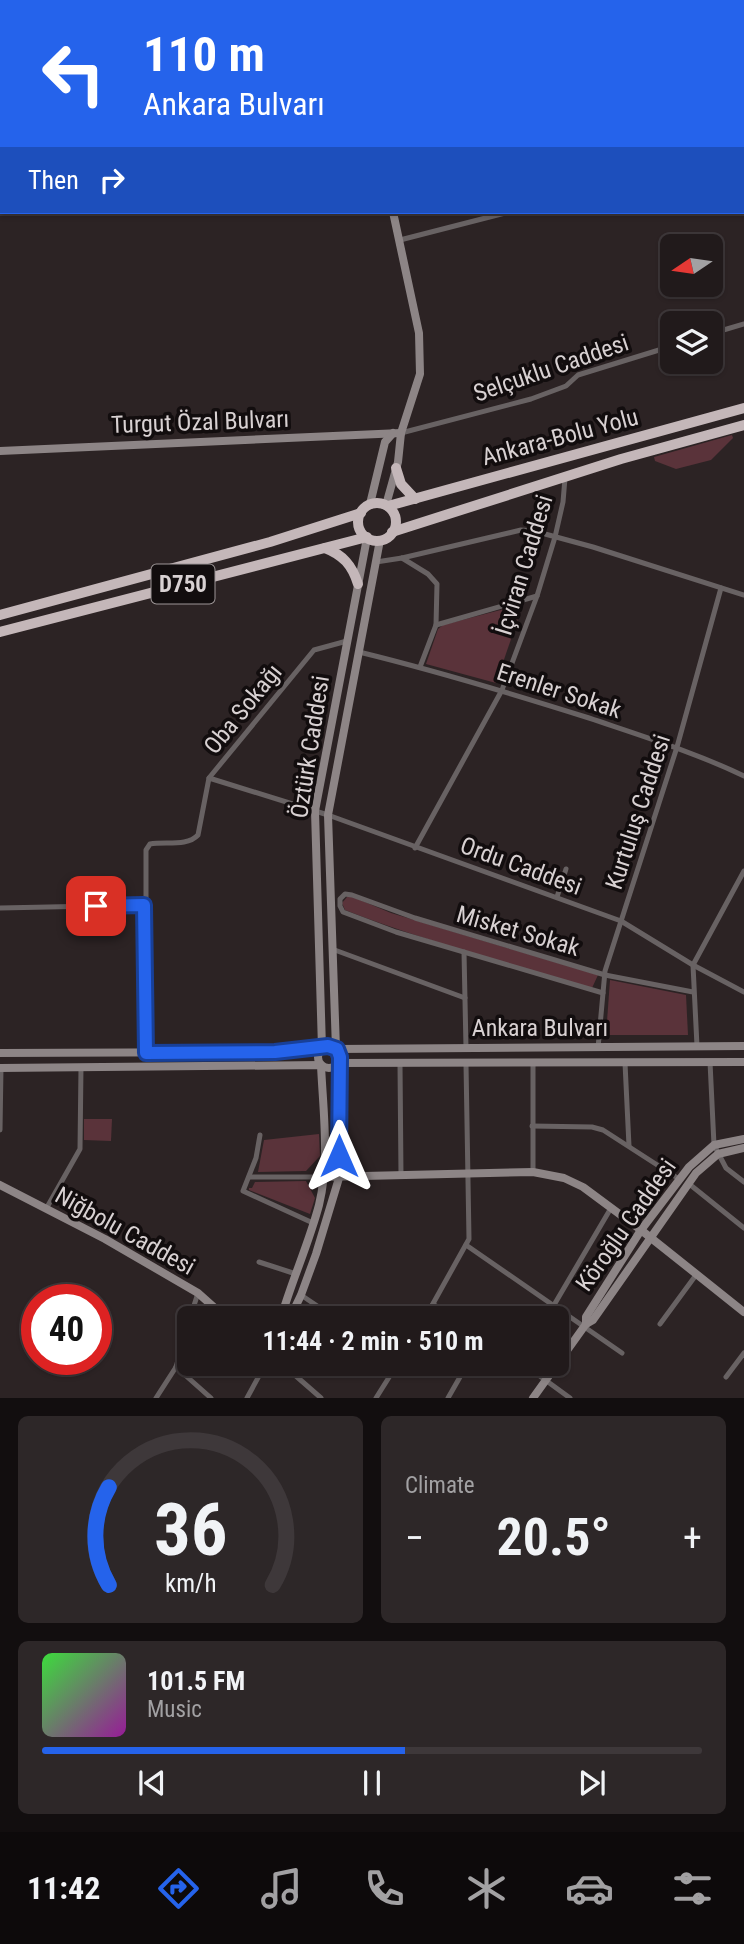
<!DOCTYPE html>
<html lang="en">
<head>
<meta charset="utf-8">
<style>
  body { margin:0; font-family:"Roboto Condensed",sans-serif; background:#2d2728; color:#f1f3f6; height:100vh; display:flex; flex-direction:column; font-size:26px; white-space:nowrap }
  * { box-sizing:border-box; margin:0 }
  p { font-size:23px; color:#a2a1a3 }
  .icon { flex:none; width:38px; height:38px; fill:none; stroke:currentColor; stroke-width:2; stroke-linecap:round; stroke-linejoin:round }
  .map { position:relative; height:1398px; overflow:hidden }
  .panel { display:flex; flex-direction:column; gap:18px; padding:18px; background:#120e0f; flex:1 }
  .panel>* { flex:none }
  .top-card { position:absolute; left:0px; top:0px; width:746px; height:214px; box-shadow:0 2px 5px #0004,0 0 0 2px #3e383a; background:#2563eb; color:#fff; overflow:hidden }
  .needle { width:46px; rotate:257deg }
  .controls { position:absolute; left:660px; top:234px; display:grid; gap:14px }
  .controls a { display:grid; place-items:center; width:63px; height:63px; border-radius:10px; background:#211a1b; box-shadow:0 2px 5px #0004,0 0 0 2px #3e383a; font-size:35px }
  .speed { position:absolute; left:21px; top:1284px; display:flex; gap:14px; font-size:35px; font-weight:700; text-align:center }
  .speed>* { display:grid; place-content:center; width:91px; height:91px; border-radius:50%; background:#211a1b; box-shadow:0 2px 5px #0004,0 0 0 2px #3e383a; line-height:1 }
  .speed .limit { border:10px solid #d22; background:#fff; color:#111 }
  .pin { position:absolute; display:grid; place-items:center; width:60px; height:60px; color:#fff; margin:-30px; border-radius:14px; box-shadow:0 4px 10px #0006 }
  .me { position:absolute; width:77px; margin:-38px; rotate:0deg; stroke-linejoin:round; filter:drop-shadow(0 0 5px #0008) }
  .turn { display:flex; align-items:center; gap:24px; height:147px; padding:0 28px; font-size:32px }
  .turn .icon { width:91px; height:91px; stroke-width:2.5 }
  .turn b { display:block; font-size:49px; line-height:60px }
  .then { display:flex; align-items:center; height:66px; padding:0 28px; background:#0003; gap:14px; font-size:26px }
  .big { font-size:52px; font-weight:700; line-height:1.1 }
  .panel .card { flex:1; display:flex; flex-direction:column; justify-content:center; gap:10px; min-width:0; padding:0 24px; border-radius:10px; background:#2d2728 }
  .panel .dial { align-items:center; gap:0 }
  .dial svg { height:182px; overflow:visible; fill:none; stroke:#3e383a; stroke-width:7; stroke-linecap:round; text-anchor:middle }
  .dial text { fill:#f1f3f6; stroke:none }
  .song { display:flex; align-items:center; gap:21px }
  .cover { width:84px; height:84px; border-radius:10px; background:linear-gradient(135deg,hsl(120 70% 55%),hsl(300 70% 35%)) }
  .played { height:7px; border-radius:4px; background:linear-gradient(90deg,#2563eb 55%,#3e383a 55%) }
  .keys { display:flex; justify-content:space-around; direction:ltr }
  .heat { display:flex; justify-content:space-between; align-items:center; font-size:38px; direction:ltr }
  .panel .tiles { flex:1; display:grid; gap:18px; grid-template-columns:1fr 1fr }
  .card:last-child { grid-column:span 2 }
  .trip { position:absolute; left:177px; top:1306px; width:392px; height:70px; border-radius:10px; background:#211a1b; box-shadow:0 2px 5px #0004,0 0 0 2px #3e383a; font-weight:700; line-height:70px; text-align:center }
  .tabs { display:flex; height:112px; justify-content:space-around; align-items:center; background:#0d0a0b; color:#a2a1a3 }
  .tabs .icon { width:49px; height:49px }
  .tabs .current { color:#2563eb }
  .tabs b { font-size:32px; color:#f1f3f6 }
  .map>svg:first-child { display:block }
  .green { fill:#5a333a }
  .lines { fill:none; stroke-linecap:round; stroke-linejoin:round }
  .street { stroke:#686263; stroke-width:5 }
  .secondary { stroke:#8d8586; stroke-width:8 }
  .highway { stroke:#c4b7b9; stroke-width:10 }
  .route-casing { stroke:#184099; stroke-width:18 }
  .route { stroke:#2563eb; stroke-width:12 }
  .labels { text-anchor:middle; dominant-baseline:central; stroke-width:7; stroke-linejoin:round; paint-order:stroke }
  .shield { fill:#120d0e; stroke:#9d9697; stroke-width:2 }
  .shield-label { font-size:23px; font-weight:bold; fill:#d8d1d2 }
  .street-label { font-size:24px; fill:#d8d1d2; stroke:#120d0e }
</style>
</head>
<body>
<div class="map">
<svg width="744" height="1398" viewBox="0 0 744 1398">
  <rect width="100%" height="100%" fill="#2c2324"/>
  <g class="green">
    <path d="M732 435 733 438 711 460 676 469 655 461 654 457Z"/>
    <path d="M523 604 496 683 426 664 438 629 443 625Z"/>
    <path d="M347 897H353L391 913 598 975 592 988C509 964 425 941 345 910L342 903Z"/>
    <path d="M610 980 686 995 688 1035H606Z"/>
    <path d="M84 1119H112L111 1141 84 1140Z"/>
    <path d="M319 1134 320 1156 306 1171 258 1172 264 1140Z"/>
    <path d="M306 1181 315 1198 310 1214 249 1190V1188H252L255 1182Z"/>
  </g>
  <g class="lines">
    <g class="street">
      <path d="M400 240 509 212"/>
      <path d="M710 334 744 324"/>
      <path d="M401 433 531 399 566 386 578 375 672 346"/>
      <path d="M402 558 428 574 437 584 436 625 420 667"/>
      <path d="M376 562 402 558 521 530 534 531 593 547 744 595"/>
      <path d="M436 625 537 596"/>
      <path d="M359 652C437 671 513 694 589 718 642 736 694 752 744 776"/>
      <path d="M209 778 328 815 621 921 693 965 744 992"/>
      <path d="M415 848 502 690 537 596 555 537 563 502 565 478"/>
      <path d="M557 897 566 869"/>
      <path d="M0 908 144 905"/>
      <path d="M332 949 465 998"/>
      <path d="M464 952 466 1048"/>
      <path d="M603 993 396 932 343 912 340 906V899L345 894 352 895 415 918 605 975 693 992"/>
      <path d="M697 1046 693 965 744 871"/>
      <path d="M598 1048 605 971 677 747 721 588"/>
      <path d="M146 1053V850L150 844C165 841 187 847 198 835L209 778 314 650 347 641"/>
      <path d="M710 1062 714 1145 726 1168 744 1182"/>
      <path d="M533 1063V1172"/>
      <path d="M625 1063 629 1146"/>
      <path d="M400 1064 401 1176"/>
      <path d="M532 1126 592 1127 603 1130 679 1179"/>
      <path d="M0 1130 1 1068"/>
      <path d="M260 1135 256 1158 243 1191 313 1223"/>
      <path d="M249 1177H322"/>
      <path d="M688 1183 744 1228"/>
      <path d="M46 1209 80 1149 81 1067"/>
      <path d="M466 1245 622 1353"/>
      <path d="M259 1262 296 1274"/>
      <path d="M301 1295 335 1318"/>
      <path d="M433 1304 455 1318"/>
      <path d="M554 1305 611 1208"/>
      <path d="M190 1318 198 1293"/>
      <path d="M425 1318 469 1239 466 1064"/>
      <path d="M660 1324 696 1275"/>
      <path d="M281 1363 321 1398"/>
      <path d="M522 1363 570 1398"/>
      <path d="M176 1367 211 1398"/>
      <path d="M726 1377 744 1353"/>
      <path d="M156 1398 176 1367 189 1323"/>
      <path d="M247 1398 266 1363"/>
      <path d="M376 1398 398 1363"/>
      <path d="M448 1398 468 1363"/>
    </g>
    <g class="secondary">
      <path d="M359 0V2"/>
      <path d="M531 0 537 2"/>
      <path d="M0 451 401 433"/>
      <path d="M370 504 385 442 393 433"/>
      <path d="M386 505 398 462 401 433 420 374 419 333 393 212"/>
      <path d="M380 540 328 815 336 1049 744 1046"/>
      <circle cx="329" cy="1057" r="11"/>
      <path d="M0 1053 275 1052 322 1048 315 811 367 538"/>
      <path d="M0 1068 321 1065C323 1110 330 1160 319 1205 309 1243 292 1280 281 1318"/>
      <path d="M322 1177 533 1172 564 1178 583 1187 641 1230 744 1312"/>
      <path d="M0 1185 105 1239 198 1293 226 1318"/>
      <path d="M290 1318 301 1295 316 1254 339 1178 338 1063 744 1062"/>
      <path d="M586 1324V1317L641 1230 689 1167 714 1145 744 1139"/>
      <path d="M533 1398 586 1324 593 1320 696 1173 718 1154 744 1148"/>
    </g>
    <g class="highway">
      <path d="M396 468 401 484 415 499"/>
      <circle cx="377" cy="522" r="19"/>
      <path d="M388 506 744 408"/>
      <path d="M392 532 621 459 744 425"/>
      <path d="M325 548C343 555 352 565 358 584"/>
      <path d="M0 615 270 542 361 513"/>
      <path d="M0 632 367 537"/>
    </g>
  </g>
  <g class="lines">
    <g class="route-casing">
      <path id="route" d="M96 906 144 905 146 1053 275 1052 328 1046 337 1049 340 1057 339 1156"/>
    </g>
    <use href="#route" class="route"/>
  </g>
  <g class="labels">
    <rect class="shield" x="151.5" y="564.5" width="63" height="39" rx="5"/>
    <g class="shield-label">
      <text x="183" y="584">D750</text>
    </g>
    <g class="street-label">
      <text transform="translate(551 368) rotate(-19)">Selçuklu Caddesi</text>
      <text transform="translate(200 422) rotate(-2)">Turgut Özal Bulvarı</text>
      <text transform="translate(560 437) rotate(-15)">Ankara-Bolu Yolu</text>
      <text transform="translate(524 565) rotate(-73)">İçviran Caddesi</text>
      <text transform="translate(559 691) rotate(18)">Erenler Sokak</text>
      <text transform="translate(243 709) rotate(-51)">Oba Sokağı</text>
      <text transform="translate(310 747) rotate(-81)">Öztürk Caddesi</text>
      <text transform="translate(638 812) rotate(-72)">Kurtuluş Caddesi</text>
      <text transform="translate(521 866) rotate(20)">Ordu Caddesi</text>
      <text transform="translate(518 931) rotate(16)">Misket Sokak</text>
      <text x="540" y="1028">Ankara Bulvarı</text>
      <text transform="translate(626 1225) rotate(-55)">Köroğlu Caddesi</text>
      <text transform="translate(125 1231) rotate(29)">Niğbolu Caddesi</text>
    </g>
  </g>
</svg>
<div class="controls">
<a><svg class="needle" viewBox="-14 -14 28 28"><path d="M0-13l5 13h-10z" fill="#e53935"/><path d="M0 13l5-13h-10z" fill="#a2a1a3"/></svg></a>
<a><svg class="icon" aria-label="layers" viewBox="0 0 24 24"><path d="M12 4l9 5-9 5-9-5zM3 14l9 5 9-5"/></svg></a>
</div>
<div class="speed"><div class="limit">40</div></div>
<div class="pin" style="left:96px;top:906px;background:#d93025"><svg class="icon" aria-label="arrive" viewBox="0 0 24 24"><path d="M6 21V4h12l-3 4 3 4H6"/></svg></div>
<svg class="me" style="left:339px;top:1156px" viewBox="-20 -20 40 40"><path d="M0-17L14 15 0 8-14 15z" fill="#2563eb" stroke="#fff" stroke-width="4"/></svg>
<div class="trip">11:44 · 2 min · 510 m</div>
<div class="top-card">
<div class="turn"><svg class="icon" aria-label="left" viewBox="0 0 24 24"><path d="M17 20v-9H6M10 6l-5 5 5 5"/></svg><div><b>110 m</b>Ankara Bulvarı</div></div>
<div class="then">Then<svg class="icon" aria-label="right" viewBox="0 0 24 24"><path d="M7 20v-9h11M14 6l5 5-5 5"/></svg></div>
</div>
</div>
<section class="panel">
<div class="tiles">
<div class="card dial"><svg viewBox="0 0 100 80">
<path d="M14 69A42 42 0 1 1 86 69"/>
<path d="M14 69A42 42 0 0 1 14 26" stroke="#2563eb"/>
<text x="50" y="56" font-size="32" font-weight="700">36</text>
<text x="50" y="72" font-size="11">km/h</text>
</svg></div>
<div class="card"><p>Climate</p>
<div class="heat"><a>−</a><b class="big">20.5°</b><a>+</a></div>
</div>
<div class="card">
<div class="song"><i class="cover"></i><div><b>101.5 FM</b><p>Music</p></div></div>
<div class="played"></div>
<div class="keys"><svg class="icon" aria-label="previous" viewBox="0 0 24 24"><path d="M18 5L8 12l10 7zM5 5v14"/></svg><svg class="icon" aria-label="pause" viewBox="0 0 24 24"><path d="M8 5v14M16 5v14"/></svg><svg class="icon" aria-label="next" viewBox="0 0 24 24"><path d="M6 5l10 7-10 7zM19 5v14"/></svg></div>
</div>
</div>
</section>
<nav class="tabs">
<b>11:42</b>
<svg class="icon current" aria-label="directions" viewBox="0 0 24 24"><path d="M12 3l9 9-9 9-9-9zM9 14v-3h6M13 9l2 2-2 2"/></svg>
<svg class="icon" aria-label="music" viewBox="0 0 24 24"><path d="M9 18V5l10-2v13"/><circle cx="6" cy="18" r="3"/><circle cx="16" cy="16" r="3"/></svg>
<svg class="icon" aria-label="phone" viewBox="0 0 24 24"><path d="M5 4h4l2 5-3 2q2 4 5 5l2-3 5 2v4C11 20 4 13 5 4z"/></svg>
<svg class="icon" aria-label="climate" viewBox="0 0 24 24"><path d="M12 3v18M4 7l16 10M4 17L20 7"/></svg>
<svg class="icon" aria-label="car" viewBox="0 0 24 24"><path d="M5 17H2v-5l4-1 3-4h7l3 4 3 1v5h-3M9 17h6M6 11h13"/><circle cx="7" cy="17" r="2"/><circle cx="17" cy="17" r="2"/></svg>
<svg class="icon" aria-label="filters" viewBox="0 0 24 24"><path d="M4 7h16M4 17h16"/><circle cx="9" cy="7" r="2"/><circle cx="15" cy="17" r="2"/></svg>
</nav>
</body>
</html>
